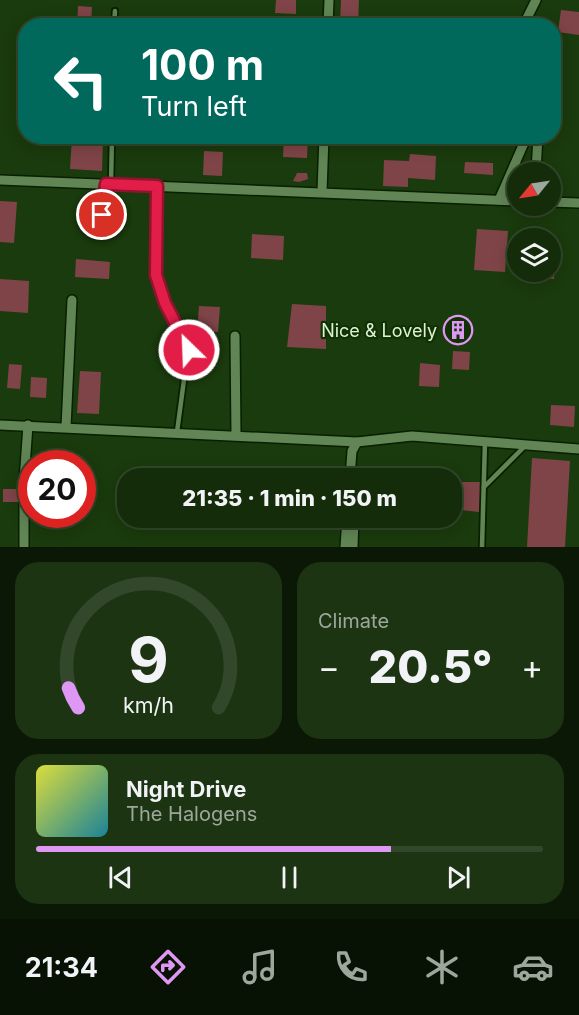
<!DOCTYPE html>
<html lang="en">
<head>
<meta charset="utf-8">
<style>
  body { margin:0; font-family:Inter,sans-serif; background:#1d3413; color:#f1f3f6; height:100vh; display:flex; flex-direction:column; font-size:22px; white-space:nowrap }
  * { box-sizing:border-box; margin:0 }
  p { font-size:20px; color:#9da79c }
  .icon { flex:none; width:33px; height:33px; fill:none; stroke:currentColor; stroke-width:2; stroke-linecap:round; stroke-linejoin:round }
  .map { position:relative; height:547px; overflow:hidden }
  .sheet { display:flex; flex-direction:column; gap:15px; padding:15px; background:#0b1806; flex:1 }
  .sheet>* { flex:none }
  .banner { position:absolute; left:18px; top:18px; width:543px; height:126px; border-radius:24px; box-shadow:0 3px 15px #0003,0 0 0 2px #33482b; background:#00695c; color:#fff; overflow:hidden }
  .needle { width:39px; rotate:240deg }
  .tools { position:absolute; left:507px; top:162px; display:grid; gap:12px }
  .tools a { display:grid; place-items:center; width:54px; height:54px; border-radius:50%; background:#142c0a; box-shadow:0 3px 15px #0003,0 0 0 2px #33482b; font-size:30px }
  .speed { position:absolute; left:18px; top:450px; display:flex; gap:12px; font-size:30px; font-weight:700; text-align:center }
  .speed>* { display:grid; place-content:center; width:78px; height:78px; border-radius:50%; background:#142c0a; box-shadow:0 3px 15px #0003,0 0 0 2px #33482b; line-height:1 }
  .speed .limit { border:9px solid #d22; background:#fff; color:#111 }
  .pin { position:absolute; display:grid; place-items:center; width:51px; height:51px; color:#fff; margin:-26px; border:3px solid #fff; border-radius:50%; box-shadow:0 2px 6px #0007 }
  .me { position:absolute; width:66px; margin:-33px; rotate:336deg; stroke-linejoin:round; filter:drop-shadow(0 0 4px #0008) }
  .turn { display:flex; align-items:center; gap:21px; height:126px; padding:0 24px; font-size:27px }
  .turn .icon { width:78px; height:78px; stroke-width:2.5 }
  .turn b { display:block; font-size:42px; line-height:51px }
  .big { font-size:45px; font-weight:800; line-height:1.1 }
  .sheet .card { flex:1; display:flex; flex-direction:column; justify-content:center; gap:9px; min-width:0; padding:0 21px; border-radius:24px; background:#1d3413 }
  .sheet .dial { align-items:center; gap:0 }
  .dial svg { height:156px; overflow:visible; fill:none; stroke:#33482b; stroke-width:7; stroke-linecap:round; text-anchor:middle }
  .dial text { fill:#f1f3f6; stroke:none }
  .song { display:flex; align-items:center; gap:18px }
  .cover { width:72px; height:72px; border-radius:9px; background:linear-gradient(135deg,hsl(60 70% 55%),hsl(190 70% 35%)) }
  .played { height:6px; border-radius:3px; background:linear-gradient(90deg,#de98f3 70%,#33482b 70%) }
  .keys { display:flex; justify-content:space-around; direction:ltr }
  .heat { display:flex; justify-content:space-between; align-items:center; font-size:33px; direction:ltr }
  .sheet .tiles { flex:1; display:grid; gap:15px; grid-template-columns:1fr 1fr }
  .card:last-child { grid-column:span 2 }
  .trip { position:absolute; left:117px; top:468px; width:345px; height:60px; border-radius:24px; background:#142c0a; box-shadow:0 3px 15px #0003,0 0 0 2px #33482b; font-weight:800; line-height:60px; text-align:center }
  .menu { display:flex; height:96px; justify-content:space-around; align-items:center; background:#081204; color:#9da79c }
  .menu .icon { width:42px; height:42px }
  .menu .current { color:#de98f3 }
  .menu b { font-size:27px; color:#f1f3f6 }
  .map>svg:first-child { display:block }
  .building { fill:#7f4447 }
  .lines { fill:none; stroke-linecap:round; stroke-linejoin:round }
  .service-casing { stroke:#082001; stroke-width:8 }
  .minor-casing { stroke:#082001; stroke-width:12 }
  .service { stroke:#618555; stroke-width:4.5 }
  .minor { stroke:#618555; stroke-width:9 }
  .route-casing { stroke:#92132f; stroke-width:15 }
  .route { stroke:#e11d48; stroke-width:10 }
  .labels { text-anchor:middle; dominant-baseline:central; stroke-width:4.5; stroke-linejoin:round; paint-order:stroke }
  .poi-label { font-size:18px; fill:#ddf1d7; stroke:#103102; text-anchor:end }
</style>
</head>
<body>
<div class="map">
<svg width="579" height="547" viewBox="0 0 579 547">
  <rect width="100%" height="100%" fill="#1a3b0d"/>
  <g class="building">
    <path d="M276 0H296V14L275 13Z"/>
    <path d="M341 0H359L358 26H340Z"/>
    <path d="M78 6 92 7 91 26H77Z"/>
    <path d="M561 10 579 12V35L558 32Z"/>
    <path d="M284 136H308L307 158 283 157Z"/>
    <path d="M72 137 103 139 102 171 70 169Z"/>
    <path d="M204 151 223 152 222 176 203 175Z"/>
    <path d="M410 154 436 156 435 180 408 178V187L383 186 384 160 409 161Z"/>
    <path d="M465 162 493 163V175L464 173Z"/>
    <path d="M297 173H307L308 179 299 182 293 181Z"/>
    <path d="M0 201 17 202 14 243 0 242Z"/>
    <path d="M477 229 508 231 505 272 474 270Z"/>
    <path d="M252 234 284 236 283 260 251 258Z"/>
    <path d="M550 255H555L554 279 518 277 519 272H550Z"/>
    <path d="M76 259 110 262 109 279 75 277Z"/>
    <path d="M0 279 29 281 28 313 0 311Z"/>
    <path d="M292 304 326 306V349L287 347Z"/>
    <path d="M199 306 220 307 218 332 197 331Z"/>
    <path d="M448 317 469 318 468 342 447 341Z"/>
    <path d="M453 351 470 352 469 370 452 369Z"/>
    <path d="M420 363 440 365 439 387 419 386Z"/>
    <path d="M9 364 22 365 20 389 7 388Z"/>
    <path d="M80 371 101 372 99 414 77 413Z"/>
    <path d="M31 377 47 378 46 398 30 397Z"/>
    <path d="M551 405 575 406 574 427 550 425Z"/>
    <path d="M532 458 570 461 565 547H527Z"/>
    <path d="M452 482H482L479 512 452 509Z"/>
    <rect x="3" y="489" width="19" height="13"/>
  </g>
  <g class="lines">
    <g class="service-casing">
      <g id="service">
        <path d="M114 26 115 11"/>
        <path d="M111 184 112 136"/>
        <path d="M157 186V283L188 350 177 432"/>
        <path d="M92 220C108 215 105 199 106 184"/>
        <path d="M484 487 524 447"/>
        <path d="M482 547 485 441"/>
      </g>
    </g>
    <g class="minor-casing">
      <g id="minor">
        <path d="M328 26 329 0"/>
        <path d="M523 26 536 0"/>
        <path d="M536 172 538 136"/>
        <path d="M0 180 518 201"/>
        <path d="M322 192 324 136"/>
        <path d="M499 200 527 136"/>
        <path d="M550 202 579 203"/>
        <path d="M235 336 236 435"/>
        <path d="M0 425 357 442 412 436 579 449"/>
        <path d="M66 427 72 300"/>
        <path d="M350 478 352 451 357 442"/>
        <path d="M24 547V481L28 425"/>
        <path d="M345 547 347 518"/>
        <path d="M353 547 354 518"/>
      </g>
    </g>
    <use href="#service" class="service"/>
    <use href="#minor" class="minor"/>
  </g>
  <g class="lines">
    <g class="route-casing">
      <path id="route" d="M102 215 106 184 157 186 156 275 165 303 189 350"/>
    </g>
    <use href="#route" class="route"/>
  </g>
  <defs>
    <g id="building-ring" transform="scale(1.5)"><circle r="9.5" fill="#103102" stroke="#de98f3" stroke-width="1.5"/><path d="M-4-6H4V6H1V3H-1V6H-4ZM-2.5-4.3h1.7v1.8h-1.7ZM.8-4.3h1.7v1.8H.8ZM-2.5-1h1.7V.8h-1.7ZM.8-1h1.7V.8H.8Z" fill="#de98f3"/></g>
  </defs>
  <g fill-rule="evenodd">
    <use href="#building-ring" x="458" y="330"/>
  </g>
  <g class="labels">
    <g class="poi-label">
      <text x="437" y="330">Nice &amp; Lovely</text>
    </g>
  </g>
</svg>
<div class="tools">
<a><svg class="needle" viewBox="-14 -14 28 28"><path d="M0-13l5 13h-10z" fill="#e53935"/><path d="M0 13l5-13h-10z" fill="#9da79c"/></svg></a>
<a><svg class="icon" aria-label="layers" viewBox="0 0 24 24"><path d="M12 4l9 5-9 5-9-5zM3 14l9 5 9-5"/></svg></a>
</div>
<div class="speed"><div class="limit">20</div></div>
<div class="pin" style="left:102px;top:215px;background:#d93025"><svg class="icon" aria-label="arrive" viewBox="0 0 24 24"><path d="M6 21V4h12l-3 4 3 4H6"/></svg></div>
<svg class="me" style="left:189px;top:350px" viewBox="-20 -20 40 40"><circle r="17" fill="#e11d48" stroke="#fff" stroke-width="3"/><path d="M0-11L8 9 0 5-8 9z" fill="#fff"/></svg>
<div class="trip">21:35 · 1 min · 150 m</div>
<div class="banner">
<div class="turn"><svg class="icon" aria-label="left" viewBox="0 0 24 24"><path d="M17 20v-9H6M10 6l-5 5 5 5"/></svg><div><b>100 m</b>Turn left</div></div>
</div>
</div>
<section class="sheet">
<div class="tiles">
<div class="card dial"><svg viewBox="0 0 100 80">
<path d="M14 69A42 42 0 1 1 86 69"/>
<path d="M14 69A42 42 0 0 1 9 59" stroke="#de98f3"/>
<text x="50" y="56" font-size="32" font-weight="700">9</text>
<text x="50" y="72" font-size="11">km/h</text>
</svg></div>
<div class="card"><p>Climate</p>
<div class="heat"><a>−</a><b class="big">20.5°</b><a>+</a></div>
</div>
<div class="card">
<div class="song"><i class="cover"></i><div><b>Night Drive</b><p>The Halogens</p></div></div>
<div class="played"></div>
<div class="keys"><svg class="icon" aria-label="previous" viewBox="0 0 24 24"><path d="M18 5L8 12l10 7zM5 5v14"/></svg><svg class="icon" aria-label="pause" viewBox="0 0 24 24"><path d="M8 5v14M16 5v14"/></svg><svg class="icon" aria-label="next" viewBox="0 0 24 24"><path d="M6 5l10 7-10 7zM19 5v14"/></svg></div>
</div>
</div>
</section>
<nav class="menu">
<b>21:34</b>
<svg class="icon current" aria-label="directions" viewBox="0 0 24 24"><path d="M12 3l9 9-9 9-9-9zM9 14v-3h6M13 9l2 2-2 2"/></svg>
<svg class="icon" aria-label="music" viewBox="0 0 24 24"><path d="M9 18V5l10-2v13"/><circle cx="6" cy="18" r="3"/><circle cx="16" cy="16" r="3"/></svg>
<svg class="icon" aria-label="phone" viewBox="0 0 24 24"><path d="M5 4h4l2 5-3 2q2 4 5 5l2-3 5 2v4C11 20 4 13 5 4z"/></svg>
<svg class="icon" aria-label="climate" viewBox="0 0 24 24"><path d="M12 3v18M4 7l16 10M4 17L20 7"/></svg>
<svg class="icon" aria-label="car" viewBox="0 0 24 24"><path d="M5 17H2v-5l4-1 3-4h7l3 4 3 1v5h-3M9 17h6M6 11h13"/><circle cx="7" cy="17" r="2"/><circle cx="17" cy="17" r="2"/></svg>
</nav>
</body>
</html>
